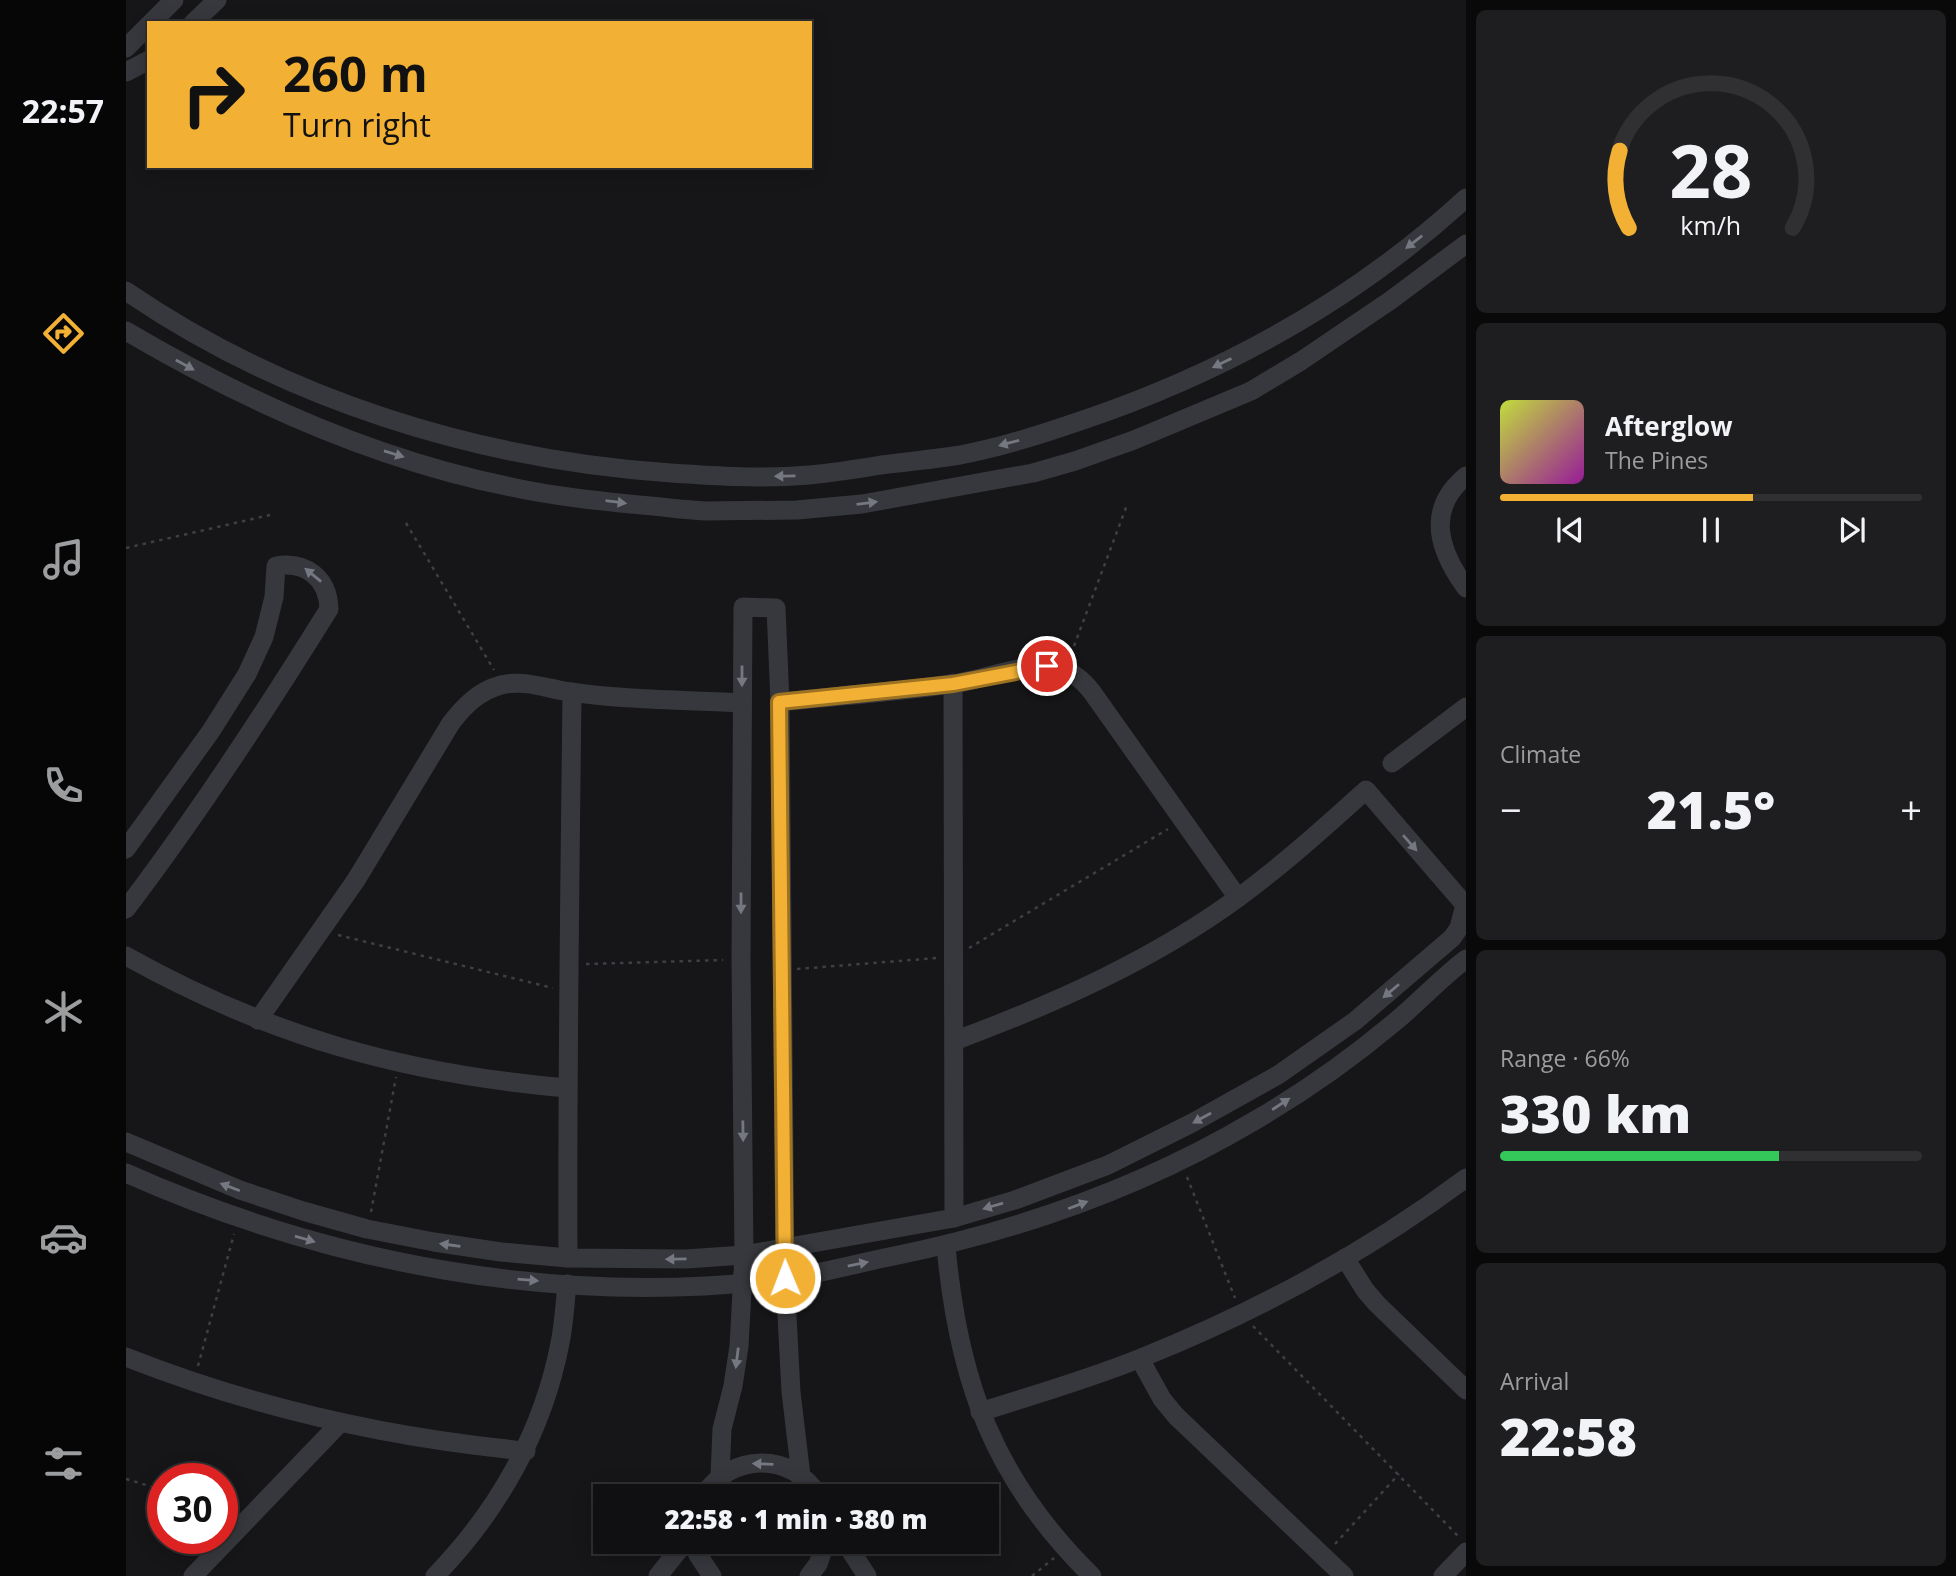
<!DOCTYPE html>
<html lang="en">
<head>
<meta charset="utf-8">
<style>
  body { margin:0; font-family:"Open Sans",sans-serif; background:#1e1e20; color:#f1f3f6; height:100vh; display:flex; flex-direction:column; font-size:26px; white-space:nowrap }
  * { box-sizing:border-box; margin:0 }
  p { font-size:23px; color:#9c9d9f }
  .icon { flex:none; width:38px; height:38px; fill:none; stroke:currentColor; stroke-width:2; stroke-linecap:round; stroke-linejoin:round }
  .map { position:relative; flex:1; overflow:hidden }
  .sheet { display:flex; flex-direction:column; gap:10px; padding:10px; background:#09090a; width:490px }
  .sheet>* { flex:none }
  .hud { position:absolute; left:21px; top:21px; width:665px; height:147px; border-radius:0px; box-shadow:0 4px 18px #0003,0 0 0 2px #303032; background:#f2b134; color:#111; overflow:hidden }
  .speed { position:absolute; left:21px; top:1463px; display:flex; gap:14px; font-size:35px; font-weight:700; text-align:center }
  .speed>* { display:grid; place-content:center; width:91px; height:91px; border-radius:50%; background:#101012; box-shadow:0 4px 18px #0003,0 0 0 2px #303032; line-height:1 }
  .speed .limit { border:10px solid #d22; background:#fff; color:#111 }
  .pin { position:absolute; display:grid; place-items:center; width:60px; height:60px; color:#fff; margin:-30px; border:4px solid #fff; border-radius:50%; box-shadow:0 2px 7px #0007 }
  .me { position:absolute; width:77px; margin:-38px; rotate:359deg; stroke-linejoin:round; filter:drop-shadow(0 0 5px #0008) }
  .turn { display:flex; align-items:center; gap:24px; height:147px; padding:0 21px; font-size:32px }
  .turn .icon { width:91px; height:91px; stroke-width:2.5 }
  .turn b { display:block; font-size:49px; line-height:60px }
  .big { font-size:52px; font-weight:800; line-height:1.1 }
  .sheet .card { flex:1; display:flex; flex-direction:column; justify-content:center; gap:10px; min-width:0; padding:0 24px; border-radius:10px; background:#1e1e20 }
  .sheet .dial { align-items:center; gap:0 }
  .dial svg { height:182px; overflow:visible; fill:none; stroke:#303032; stroke-width:7; stroke-linecap:round; text-anchor:middle }
  .dial text { fill:#f1f3f6; stroke:none }
  .song { display:flex; align-items:center; gap:21px }
  .cover { width:84px; height:84px; border-radius:10px; background:linear-gradient(135deg,hsl(70 70% 55%),hsl(300 70% 35%)) }
  .played { height:7px; border-radius:4px; background:linear-gradient(90deg,#f2b134 60%,#303032 60%) }
  .keys { display:flex; justify-content:space-around; direction:ltr }
  .heat { display:flex; justify-content:space-between; align-items:center; font-size:38px; direction:ltr }
  .charge { height:10px; border-radius:5px; background:linear-gradient(90deg,#34c759 66%,#303032 0) }
  .trip { position:absolute; left:467px; top:1484px; width:406px; height:70px; border-radius:0px; background:#101012; box-shadow:0 4px 18px #0003,0 0 0 2px #303032; font-weight:800; line-height:70px; text-align:center }
  main { display:flex; flex:1; min-height:0 }
  .tabs { display:flex; flex-direction:column; width:126px; justify-content:space-around; align-items:center; background:#060607; color:#9c9d9f }
  .tabs .icon { width:49px; height:49px }
  .tabs .active { color:#f2b134 }
  .tabs b { font-size:32px; color:#f1f3f6 }
  .map>svg:first-child { display:block }
  .lines { fill:none; stroke-linecap:round; stroke-linejoin:round }
  .path { stroke:#3d3f44; stroke-width:2.5; stroke-dasharray:3.5 5; stroke-linecap:butt }
  .minor { stroke:#37383d; stroke-width:19 }
  .oneway { fill:#757881 }
  .route-casing { stroke:#9d7322; stroke-width:18 }
  .route { stroke:#f2b134; stroke-width:12 }
</style>
</head>
<body>
<main>
<nav class="tabs">
<b>22:57</b>
<svg class="icon active" aria-label="directions" viewBox="0 0 24 24"><path d="M12 3l9 9-9 9-9-9zM9 14v-3h6M13 9l2 2-2 2"/></svg>
<svg class="icon" aria-label="music" viewBox="0 0 24 24"><path d="M9 18V5l10-2v13"/><circle cx="6" cy="18" r="3"/><circle cx="16" cy="16" r="3"/></svg>
<svg class="icon" aria-label="phone" viewBox="0 0 24 24"><path d="M5 4h4l2 5-3 2q2 4 5 5l2-3 5 2v4C11 20 4 13 5 4z"/></svg>
<svg class="icon" aria-label="climate" viewBox="0 0 24 24"><path d="M12 3v18M4 7l16 10M4 17L20 7"/></svg>
<svg class="icon" aria-label="car" viewBox="0 0 24 24"><path d="M5 17H2v-5l4-1 3-4h7l3 4 3 1v5h-3M9 17h6M6 11h13"/><circle cx="7" cy="17" r="2"/><circle cx="17" cy="17" r="2"/></svg>
<svg class="icon" aria-label="filters" viewBox="0 0 24 24"><path d="M4 7h16M4 17h16"/><circle cx="9" cy="7" r="2"/><circle cx="15" cy="17" r="2"/></svg>
</nav>
<div class="map">
<svg width="1340" height="1576" viewBox="0 0 1340 1576">
  <rect width="100%" height="100%" fill="#161618"/>
  <g class="lines">
    <g class="path">
      <path d="M280 523 368 670"/>
      <path d="M0 548 144 515"/>
      <path d="M945 654 1001 505"/>
      <path d="M212 935 427 988"/>
      <path d="M843 948 1042 829"/>
      <path d="M460 964 597 960"/>
      <path d="M671 969 811 958"/>
      <path d="M1061 1177 1109 1298"/>
      <path d="M245 1212 270 1077"/>
      <path d="M1127 1326 1333 1537"/>
      <path d="M72 1366 108 1234"/>
      <path d="M0 1479 37 1490"/>
      <path d="M96 1504 110 1506"/>
      <path d="M1209 1544 1273 1474"/>
      <path d="M906 1576 928 1558"/>
    </g>
    <g class="minor">
      <path d="M25 23 48 0"/>
      <path d="M67 23 91 0"/>
      <path d="M0 48 23 25"/>
      <path d="M0 72 23 60"/>
      <path d="M0 291C159 400 353 460 545 473 590 476 637 479 683 475 707 473 731 469 755 465 781 462 808 459 834 455 877 447 919 433 960 419 1100 371 1230 299 1340 198"/>
      <path d="M0 331C117 400 251 460 385 487 440 499 498 503 554 509L579 511 671 510 736 504 907 473 949 461 1008 440 1125 391 1175 361 1265 300 1340 244"/>
      <path d="M1340 476C1299 510 1313 551 1340 588"/>
      <path d="M827 683 828 1218"/>
      <path d="M654 702C711 696 769 692 826 684 855 680 899 663 927 667 944 669 956 679 966 692L1112 898"/>
      <path d="M1266 763 1340 707"/>
      <path d="M0 849 85 731 121 674 138 637 148 597 150 566C180 561 202 578 203 609 139 712 73 813 0 909"/>
      <path d="M0 956C143 1036 278 1074 441 1088"/>
      <path d="M132 1020 230 880 325 723C339 705 353 691 375 685 398 679 422 689 444 692 500 700 560 700 616 703"/>
      <path d="M828 1041C928 1004 1027 960 1113 897 1158 864 1199 827 1240 790L1340 906"/>
      <path d="M0 1142 114 1190 177 1211 241 1229 308 1242 375 1252 442 1258 560 1259 618 1255 828 1218 889 1200 982 1165 1066 1123 1152 1075 1229 1021 1326 938 1333 928 1339 905"/>
      <path d="M0 1173C204 1264 434 1307 657 1279 693 1274 728 1264 763 1257 892 1231 1015 1188 1128 1121 1178 1092 1226 1058 1270 1021 1294 1001 1315 978 1340 959"/>
      <path d="M820 1246C832 1381 868 1480 966 1576"/>
      <path d="M442 1258C441 1070 444 881 446 692"/>
      <path d="M1219 1258 1239 1290 1251 1304 1340 1390"/>
      <path d="M0 1357C129 1408 262 1438 400 1451"/>
      <path d="M1014 1359 1036 1399 1050 1416 1218 1576"/>
      <path d="M854 1412C908 1395 963 1379 1015 1358 1130 1312 1241 1252 1340 1178"/>
      <path d="M594 1476 596 1429 607 1386 613 1346 618 1255 615 960 617 607 650 608 654 702 659 1278 665 1392 675 1476"/>
      <path d="M577 1496C605 1453 665 1451 693 1496"/>
      <path d="M569 1542 572 1555 586 1576"/>
      <path d="M719 1542 741 1576"/>
      <path d="M67 1576 214 1423"/>
      <path d="M309 1576C372 1511 417 1432 434 1343 438 1324 439 1303 441 1284"/>
      <path d="M532 1576 559 1542"/>
      <path d="M683 1576 692 1564 700 1542"/>
      <path d="M1317 1576 1340 1552"/>
    </g>
  </g>
  <defs><path id="oneway-solid" d="M-6-.8H1V-3.2L6.5 0L1 3.2V.8H-6Z" transform="scale(1.75)"/></defs>
  <g class="oneway">
    <use href="#oneway-solid" transform="translate(1288 242) rotate(142)"/>
    <use href="#oneway-solid" transform="translate(1096 363) rotate(154)"/>
    <use href="#oneway-solid" transform="translate(59 365) rotate(29)"/>
    <use href="#oneway-solid" transform="translate(883 443) rotate(165)"/>
    <use href="#oneway-solid" transform="translate(268 454) rotate(17)"/>
    <use href="#oneway-solid" transform="translate(659 476) rotate(179)"/>
    <use href="#oneway-solid" transform="translate(490 502) rotate(7)"/>
    <use href="#oneway-solid" transform="translate(741 503) rotate(-7)"/>
    <use href="#oneway-solid" transform="translate(187 575) rotate(-141)"/>
    <use href="#oneway-solid" transform="translate(616 676) rotate(90)"/>
    <use href="#oneway-solid" transform="translate(1284 843) rotate(49)"/>
    <use href="#oneway-solid" transform="translate(615 903) rotate(90)"/>
    <use href="#oneway-solid" transform="translate(1265 991) rotate(140)"/>
    <use href="#oneway-solid" transform="translate(1155 1104) rotate(-33)"/>
    <use href="#oneway-solid" transform="translate(1076 1118) rotate(151)"/>
    <use href="#oneway-solid" transform="translate(617 1131) rotate(89)"/>
    <use href="#oneway-solid" transform="translate(104 1187) rotate(-159)"/>
    <use href="#oneway-solid" transform="translate(952 1205) rotate(-21)"/>
    <use href="#oneway-solid" transform="translate(867 1206) rotate(164)"/>
    <use href="#oneway-solid" transform="translate(179 1239) rotate(16)"/>
    <use href="#oneway-solid" transform="translate(324 1245) rotate(-172)"/>
    <use href="#oneway-solid" transform="translate(550 1259) rotate(179)"/>
    <use href="#oneway-solid" transform="translate(732 1264) rotate(-12)"/>
    <use href="#oneway-solid" transform="translate(402 1280) rotate(5)"/>
    <use href="#oneway-solid" transform="translate(611 1358) rotate(97)"/>
    <use href="#oneway-solid" transform="translate(637 1464) rotate(-178)"/>
  </g>
  <g class="lines">
    <g class="route-casing">
      <path id="route" d="M659 1278 653 702 827 684 921 666"/>
    </g>
    <use href="#route" class="route"/>
  </g>
</svg>
<div class="speed"><div class="limit">30</div></div>
<div class="pin" style="left:921px;top:666px;background:#d93025"><svg class="icon" aria-label="arrive" viewBox="0 0 24 24"><path d="M6 21V4h12l-3 4 3 4H6"/></svg></div>
<svg class="me" style="left:659px;top:1278px" viewBox="-20 -20 40 40"><circle r="17" fill="#f2b134" stroke="#fff" stroke-width="3"/><path d="M0-11L8 9 0 5-8 9z" fill="#fff"/></svg>
<div class="trip">22:58 · 1 min · 380 m</div>
<div class="hud">
<div class="turn"><svg class="icon" aria-label="right" viewBox="0 0 24 24"><path d="M7 20v-9h11M14 6l5 5-5 5"/></svg><div><b>260 m</b>Turn right</div></div>
</div>
</div>
<section class="sheet">
<div class="card dial"><svg viewBox="0 0 100 80">
<path d="M14 69A42 42 0 1 1 86 69"/>
<path d="M14 69A42 42 0 0 1 10 35" stroke="#f2b134"/>
<text x="50" y="56" font-size="32" font-weight="700">28</text>
<text x="50" y="72" font-size="11">km/h</text>
</svg></div>
<div class="card">
<div class="song"><i class="cover"></i><div><b>Afterglow</b><p>The Pines</p></div></div>
<div class="played"></div>
<div class="keys"><svg class="icon" aria-label="previous" viewBox="0 0 24 24"><path d="M18 5L8 12l10 7zM5 5v14"/></svg><svg class="icon" aria-label="pause" viewBox="0 0 24 24"><path d="M8 5v14M16 5v14"/></svg><svg class="icon" aria-label="next" viewBox="0 0 24 24"><path d="M6 5l10 7-10 7zM19 5v14"/></svg></div>
</div>
<div class="card"><p>Climate</p>
<div class="heat"><a>−</a><b class="big">21.5°</b><a>+</a></div>
</div>
<div class="card"><p>Range · 66%</p><b class="big">330 km</b><div class="charge"></div></div>
<div class="card"><p>Arrival</p><b class="big">22:58</b></div>
</section>
</main>
</body>
</html>
